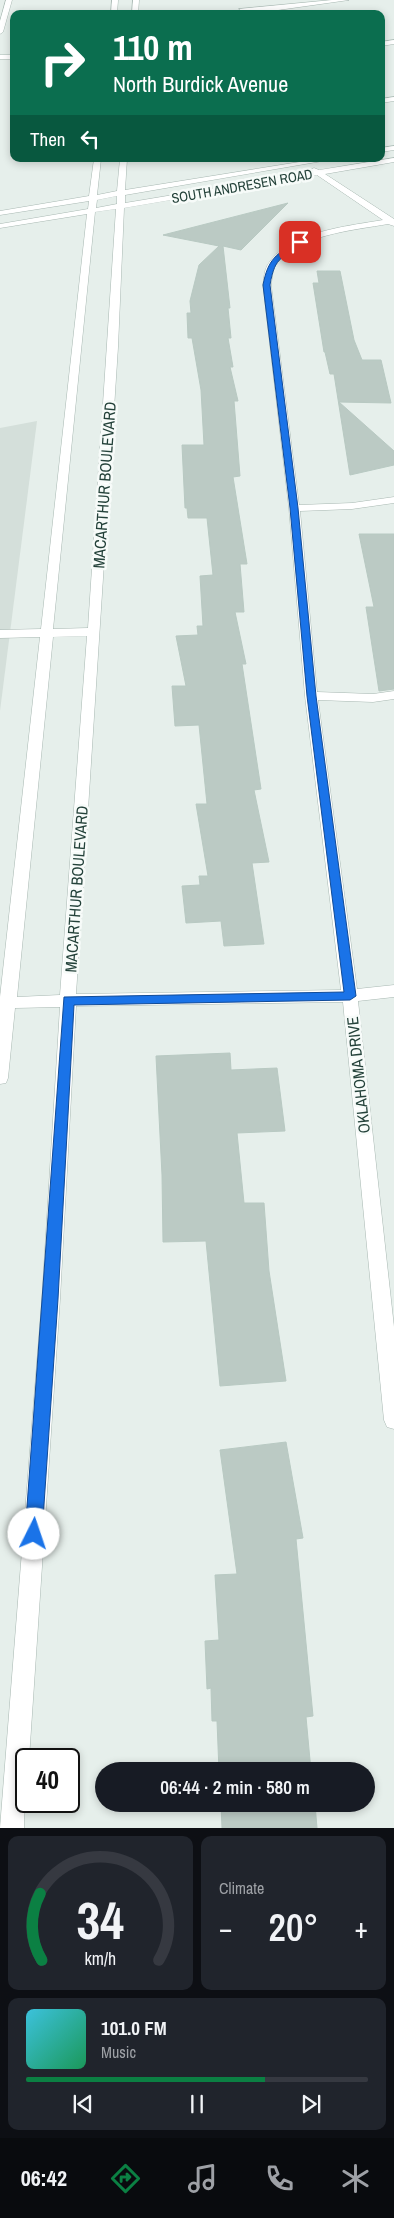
<!DOCTYPE html>
<html lang="en">
<head>
<meta charset="utf-8">
<style>
  body { margin:0; font-family:"Archivo Narrow",sans-serif; background:#20242c; color:#f1f3f6; height:100vh; display:flex; flex-direction:column; font-size:19px; white-space:nowrap }
  * { box-sizing:border-box; margin:0 }
  p { font-size:16px; color:#9ea1a6 }
  .icon { flex:none; width:28px; height:28px; fill:none; stroke:currentColor; stroke-width:2; stroke-linecap:round; stroke-linejoin:round }
  .map { position:relative; height:1828px; overflow:hidden }
  .side { display:flex; flex-direction:column; gap:8px; padding:8px; background:#0d0f14; flex:1 }
  .side>* { flex:none }
  .guide { position:absolute; left:10px; top:10px; width:375px; height:152px; border-radius:10px; box-shadow:0 2px 8px #0003; background:#0b6e4f; color:#fff; overflow:hidden }
  .speed { position:absolute; left:15px; top:1748px; display:flex; gap:10px; font-size:25px; font-weight:700; text-align:center }
  .speed>* { display:grid; place-content:center; width:65px; height:65px; border-radius:50%; background:#171b24; box-shadow:0 2px 8px #0003; line-height:1 }
  .speed .limit { border:2px solid #111; border-radius:8px; background:#fff; color:#111 }
  .pin { position:absolute; display:grid; place-items:center; width:42px; height:42px; color:#fff; margin:-21px; border-radius:10px; box-shadow:0 2px 8px #0006 }
  .me { position:absolute; width:55px; margin:-28px; rotate:4deg; stroke-linejoin:round; filter:drop-shadow(0 0 4px #0008) }
  .turn { display:flex; align-items:center; gap:18px; height:105px; padding:0 20px; font-size:22px }
  .turn .icon { width:65px; height:65px; stroke-width:2.5 }
  .turn b { display:block; font-size:35px; line-height:42px }
  .then { display:flex; align-items:center; height:48px; padding:0 20px; background:#0003; gap:10px; font-size:19px }
  .big { font-size:38px; font-weight:600; line-height:1.1 }
  .side .tile { flex:1; display:flex; flex-direction:column; justify-content:center; gap:8px; min-width:0; padding:0 18px; border-radius:10px; background:#20242c }
  .side .dial { align-items:center; gap:0 }
  .dial svg { height:130px; overflow:visible; fill:none; stroke:#363941; stroke-width:7; stroke-linecap:round; text-anchor:middle }
  .dial text { fill:#f1f3f6; stroke:none }
  .song { display:flex; align-items:center; gap:15px }
  .cover { width:60px; height:60px; border-radius:8px; background:linear-gradient(135deg,hsl(190 70% 55%),hsl(150 70% 35%)) }
  .played { height:5px; border-radius:2px; background:linear-gradient(90deg,#0b8043 70%,#363941 70%) }
  .keys { display:flex; justify-content:space-around; direction:ltr }
  .heat { display:flex; justify-content:space-between; align-items:center; font-size:28px; direction:ltr }
  .side .tiles { flex:1; display:grid; gap:8px; grid-template-columns:1fr 1fr }
  .tile:last-child { grid-column:span 2 }
  .trip { position:absolute; left:95px; top:1762px; width:280px; height:50px; border-radius:25px; background:#171b24; box-shadow:0 2px 8px #0003; font-weight:600; line-height:50px; text-align:center }
  .tabs { display:flex; height:80px; justify-content:space-around; align-items:center; background:#090b0e; color:#9ea1a6 }
  .tabs .icon { width:35px; height:35px }
  .tabs .current { color:#0b8043 }
  .tabs b { font-size:22px; color:#f1f3f6 }
  .map>svg:first-child { display:block }
  .built { fill:#d4dfda }
  .building { fill:#bbcac4; stroke:#b8c9c2 }
  .lines { fill:none; stroke-linecap:round; stroke-linejoin:round }
  .minor-casing { stroke:#a8b8b2; stroke-width:1 }
  .minor { fill:#fff; fill-rule:evenodd }
  .route { fill:#1a73e8; stroke:#114b97 }
  .labels { text-anchor:middle; dominant-baseline:central; stroke-width:5; stroke-linejoin:round; paint-order:stroke }
  .far-street-label { font-size:14px; fill:#24423a; stroke:#f7fbf9 }
  .street-label { font-size:16px; fill:#24423a; stroke:#f7fbf9 }
</style>
</head>
<body>
<div class="map">
<svg width="394" height="1828" viewBox="0 0 394 1828">
  <rect width="100%" height="100%" fill="#e6efeb"/>
  <path class="built" d="M37 421 0 711V428Z"/>
  <g class="building">
    <path d="M288 203 241 250 223 246 230 308H228L231 338H228L233 367H230L238 401H234L240 476 233 477 247 564H240L244 612H235L246 664H242L261 789 254 790 269 862 252 863 264 944 224 946 221 921 186 923 182 886 200 885 199 876H208L196 804H207L199 725 175 726 172 686H186L176 636 198 635 197 626H203L200 576 213 575 207 518H188L187 508H185L182 445H204L201 390 192 338H188L187 313H191L190 301 199 265 219 246 163 235Z"/>
    <path d="M317 271H340L354 340 362 360H381L391 403 339 402 394 451V465L350 475 334 374H330L325 352H324L313 283H319Z"/>
    <path d="M359 534H394V689L379 691 366 607H374Z"/>
    <path d="M230 1053 231 1070 277 1068 285 1131 237 1133 244 1203H264L269 1271 286 1381 220 1386 206 1241 163 1242 162 1175 156 1056Z"/>
    <path d="M286 1442 303 1538 296 1539 313 1716 306 1717 311 1771H219L217 1721H212L211 1688 207 1689 205 1641 219 1640 215 1575 237 1574 220 1450Z"/>
    <path d="M221 1804H315L317 1828H222Z"/>
  </g>
  <g class="lines">
    <g class="minor-casing">
      <g id="minor">
        <path d="M6 0H12L3 32 0 34V21Z"/>
        <path d="M112 0H118L117 14H111Z"/>
        <path d="M133 0H139L138 14H132Z"/>
        <path d="M332 0H349L271 11H242L239 9Z"/>
        <path d="M394 40V44L381 46V42Z"/>
        <rect x="0" y="55" width="14" height="4"/>
        <path d="M394 97V101L381 103V99Z"/>
        <path d="M394 146V150L381 152V148Z"/>
        <path d="M394 158V162L325 174 394 219V226L388 224C355 230 294 235 275 266 272 272 272 279 271 285L299 505 352 503 394 497V503L352 509 300 511 317 692 373 694 394 691V699L373 702 318 700 357 989 394 985V997L358 1001 394 1327V1429L387 1427 384 1420 343 1002 76 1006 60 1299 29 1759H26L24 1828H0L42 1299 60 1007 15 1008 8 1078 6 1083 0 1084V997L40 637 0 638V630L41 629 87 214 0 228V224L88 209 89 201 0 215V211L89 196 94 159H101L97 195 117 191 120 159H127L125 190 318 159H334L125 195V203L311 172 310 170 314 168 319 170ZM317 175 383 220C348 226 286 232 267 266 264 272 264 279 263 285L289 508 305 696 341 990 76 994 118 347 124 208ZM117 196V204L96 208 97 200ZM116 209 88 628 53 629 95 212ZM87 636 60 995 17 997 53 637Z"/>
      </g>
    </g>
    <use href="#minor" class="minor"/>
  </g>
  <path class="route" d="M298 241 303 242C283 260 275 254 270 285L298 508 316 696 356 996 350 1000 74 1005 58 1299 42 1534 39 1540 34 1542 28 1540 25 1534 64 997 344 992 307 696 290 508 263 285C268 259 276 254 298 241Z"/>
  <g class="labels">
    <g class="far-street-label">
      <text transform="translate(242 186) rotate(-10)">SOUTH ANDRESEN ROAD</text>
    </g>
    <g class="street-label">
      <text transform="translate(104 485) rotate(-86)">MACARTHUR BOULEVARD</text>
      <text transform="translate(76 889) rotate(-86)">MACARTHUR BOULEVARD</text>
      <text transform="translate(358 1075) rotate(-96)">OKLAHOMA DRIVE</text>
    </g>
  </g>
</svg>
<div class="speed"><div class="limit">40</div></div>
<div class="pin" style="left:300px;top:242px;background:#d93025"><svg class="icon" aria-label="arrive" viewBox="0 0 24 24"><path d="M6 21V4h12l-3 4 3 4H6"/></svg></div>
<svg class="me" style="left:34px;top:1534px" viewBox="-20 -20 40 40"><circle r="19" fill="#fff"/><path d="M0-13L10 11 0 6-10 11z" fill="#1a73e8"/></svg>
<div class="trip">06:44 · 2 min · 580 m</div>
<div class="guide">
<div class="turn"><svg class="icon" aria-label="right" viewBox="0 0 24 24"><path d="M7 20v-9h11M14 6l5 5-5 5"/></svg><div><b>110 m</b>North Burdick Avenue</div></div>
<div class="then">Then<svg class="icon" aria-label="left" viewBox="0 0 24 24"><path d="M17 20v-9H6M10 6l-5 5 5 5"/></svg></div>
</div>
</div>
<section class="side">
<div class="tiles">
<div class="tile dial"><svg viewBox="0 0 100 80">
<path d="M14 69A42 42 0 1 1 86 69"/>
<path d="M14 69A42 42 0 0 1 13 28" stroke="#0b8043"/>
<text x="50" y="56" font-size="32" font-weight="700">34</text>
<text x="50" y="72" font-size="11">km/h</text>
</svg></div>
<div class="tile"><p>Climate</p>
<div class="heat"><a>−</a><b class="big">20°</b><a>+</a></div>
</div>
<div class="tile">
<div class="song"><i class="cover"></i><div><b>101.0 FM</b><p>Music</p></div></div>
<div class="played"></div>
<div class="keys"><svg class="icon" aria-label="previous" viewBox="0 0 24 24"><path d="M18 5L8 12l10 7zM5 5v14"/></svg><svg class="icon" aria-label="pause" viewBox="0 0 24 24"><path d="M8 5v14M16 5v14"/></svg><svg class="icon" aria-label="next" viewBox="0 0 24 24"><path d="M6 5l10 7-10 7zM19 5v14"/></svg></div>
</div>
</div>
</section>
<nav class="tabs">
<b>06:42</b>
<svg class="icon current" aria-label="directions" viewBox="0 0 24 24"><path d="M12 3l9 9-9 9-9-9zM9 14v-3h6M13 9l2 2-2 2"/></svg>
<svg class="icon" aria-label="music" viewBox="0 0 24 24"><path d="M9 18V5l10-2v13"/><circle cx="6" cy="18" r="3"/><circle cx="16" cy="16" r="3"/></svg>
<svg class="icon" aria-label="phone" viewBox="0 0 24 24"><path d="M5 4h4l2 5-3 2q2 4 5 5l2-3 5 2v4C11 20 4 13 5 4z"/></svg>
<svg class="icon" aria-label="climate" viewBox="0 0 24 24"><path d="M12 3v18M4 7l16 10M4 17L20 7"/></svg>
</nav>
</body>
</html>
